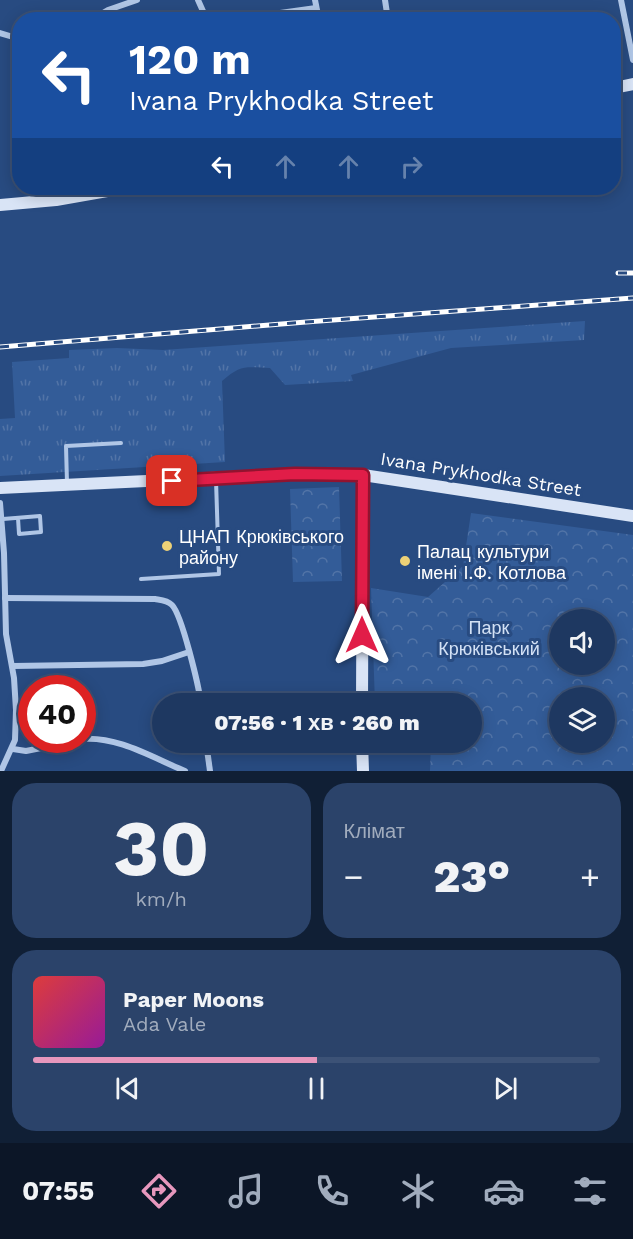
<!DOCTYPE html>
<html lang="uk">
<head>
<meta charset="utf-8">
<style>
  body { margin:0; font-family:"Work Sans",sans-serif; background:#2b436a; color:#f1f3f6; height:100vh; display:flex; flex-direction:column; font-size:22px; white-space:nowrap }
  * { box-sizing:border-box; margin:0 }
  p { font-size:20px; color:#a1acbd }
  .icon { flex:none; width:33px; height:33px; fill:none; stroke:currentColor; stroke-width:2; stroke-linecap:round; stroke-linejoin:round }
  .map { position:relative; height:771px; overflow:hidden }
  .sheet { display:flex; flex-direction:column; gap:12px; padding:12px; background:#101f35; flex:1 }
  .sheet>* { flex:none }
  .banner { position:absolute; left:12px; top:12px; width:609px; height:183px; border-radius:24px; box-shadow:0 3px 15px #0003,0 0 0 2px #3c5276; background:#1a4fa0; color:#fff; overflow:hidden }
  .fabs { position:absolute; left:549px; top:609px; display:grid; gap:12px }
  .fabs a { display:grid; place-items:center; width:66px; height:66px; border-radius:50%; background:#1e3861; box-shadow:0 3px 15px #0003,0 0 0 2px #3c5276; font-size:30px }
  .speed { position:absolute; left:18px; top:675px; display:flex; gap:12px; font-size:30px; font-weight:700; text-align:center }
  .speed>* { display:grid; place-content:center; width:78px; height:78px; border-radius:50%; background:#1e3861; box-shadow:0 3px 15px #0003,0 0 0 2px #3c5276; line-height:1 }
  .speed .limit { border:9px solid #d22; background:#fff; color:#111 }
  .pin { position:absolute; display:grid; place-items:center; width:51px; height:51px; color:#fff; margin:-26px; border-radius:12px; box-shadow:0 3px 9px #0006 }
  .me { position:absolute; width:66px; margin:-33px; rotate:0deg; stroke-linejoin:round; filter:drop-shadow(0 0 4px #0008) }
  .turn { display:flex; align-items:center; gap:21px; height:126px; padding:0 18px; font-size:27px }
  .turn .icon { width:78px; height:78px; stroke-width:2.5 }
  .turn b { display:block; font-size:42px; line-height:51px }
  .lanes { display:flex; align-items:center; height:57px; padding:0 18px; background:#0003; justify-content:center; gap:30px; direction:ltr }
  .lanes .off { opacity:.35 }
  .big { font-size:45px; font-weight:800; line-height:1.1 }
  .sheet .widget { flex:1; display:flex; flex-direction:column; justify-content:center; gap:9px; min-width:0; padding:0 21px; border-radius:24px; background:#2b436a }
  .sheet .dial { align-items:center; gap:0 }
  .dial b { font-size:78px; line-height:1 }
  .song { display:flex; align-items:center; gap:18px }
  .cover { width:72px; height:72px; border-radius:9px; background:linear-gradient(135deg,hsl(0 70% 55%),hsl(300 70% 35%)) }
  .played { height:6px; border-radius:3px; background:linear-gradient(90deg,#e797bd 50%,#3c5276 50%) }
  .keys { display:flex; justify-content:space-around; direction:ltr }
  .heat { display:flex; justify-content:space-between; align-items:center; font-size:33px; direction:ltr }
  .sheet .tiles { flex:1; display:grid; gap:12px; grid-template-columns:1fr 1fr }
  .widget:last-child { grid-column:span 2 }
  .trip { position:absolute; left:152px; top:693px; width:330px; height:60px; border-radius:30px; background:#1e3861; box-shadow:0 3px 15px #0003,0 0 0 2px #3c5276; font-weight:800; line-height:60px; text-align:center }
  .menu { display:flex; height:96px; justify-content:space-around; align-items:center; background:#0c1627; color:#a1acbd }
  .menu .icon { width:42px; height:42px }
  .menu .current { color:#e797bd }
  .menu b { font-size:27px; color:#f1f3f6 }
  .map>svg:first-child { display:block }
  .grass { fill:url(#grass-tufts) }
  .park { fill:url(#park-crowns); fill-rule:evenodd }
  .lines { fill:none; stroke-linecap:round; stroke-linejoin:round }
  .lane { stroke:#b0c6e6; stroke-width:4 }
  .street { stroke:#b0c6e6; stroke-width:6 }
  .secondary { stroke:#d9e4f6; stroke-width:12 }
  .rail-casing { stroke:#fff; stroke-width:5 }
  .rail { stroke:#284b81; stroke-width:3; stroke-dasharray:9; stroke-linecap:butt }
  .route-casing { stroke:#92132f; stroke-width:15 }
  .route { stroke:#e11d48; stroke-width:10 }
  .poi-dot { fill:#edd177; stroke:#284b81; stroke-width:2 }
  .labels { text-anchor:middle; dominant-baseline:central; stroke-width:6; stroke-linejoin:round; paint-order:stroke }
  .street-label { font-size:18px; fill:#fff; stroke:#284b81 }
  .poi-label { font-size:18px; fill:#fff; stroke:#284b81; text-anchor:start }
  .park-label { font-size:18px; fill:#d3e1f5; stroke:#284b81 }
</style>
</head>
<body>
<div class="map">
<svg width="633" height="771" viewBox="0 0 633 771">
  <defs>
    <pattern id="grass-tufts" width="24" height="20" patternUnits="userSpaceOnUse" patternTransform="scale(1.5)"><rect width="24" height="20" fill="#335c98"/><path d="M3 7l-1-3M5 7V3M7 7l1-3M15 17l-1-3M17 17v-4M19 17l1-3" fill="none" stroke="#5274a7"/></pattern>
    <pattern id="park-crowns" width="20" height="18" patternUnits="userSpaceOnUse" patternTransform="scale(1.5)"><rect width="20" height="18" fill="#335c98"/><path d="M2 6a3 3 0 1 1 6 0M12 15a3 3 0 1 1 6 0" fill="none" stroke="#5274a7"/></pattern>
  </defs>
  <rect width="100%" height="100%" fill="#284b81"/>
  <path class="grass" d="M585 321 584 340 451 348 351 375 353 381 285 385 270 368C246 367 241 364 222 381L225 462 0 476V419L15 418 12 362 69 358V350L117 348 163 350Z"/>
  <g class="park">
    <path d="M339 487 342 581 293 582 290 489Z"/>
    <path d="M471 513 633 535V771H430L431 743 471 742V704L375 703 371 588 428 597 463 566ZM560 620H604V664H560ZM560 698H604V742H560Z"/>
  </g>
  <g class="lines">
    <g class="lane">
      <path d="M67 483 66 446 121 443"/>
      <path d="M3 519 40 516 41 532 19 534 18 518"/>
      <path d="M141 579 219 574 216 480"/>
    </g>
    <g class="street">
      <path d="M198 0 207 20"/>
      <path d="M315 0 319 20"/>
      <path d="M385 0 388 20"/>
      <path d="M621 0 633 60"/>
      <path d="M91 20 108 10 137 0"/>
      <path d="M255 20 273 14 316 8"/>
      <path d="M0 33 20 39"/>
      <path d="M0 503 4 553 6 634 14 678 16 710 15 740 1 771"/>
      <path d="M5 598 155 599C161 600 167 600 172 605 182 615 199 687 201 704"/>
      <path d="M13 666 143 664 162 661 189 652"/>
      <path d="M82 739C118 736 153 758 185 771"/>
      <path d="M206 742 210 771"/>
      <path d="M13 749 26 751 81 740"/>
    </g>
    <g class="secondary">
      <path d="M614 88 633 84"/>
      <path d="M0 205 56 200 124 188"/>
      <path d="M0 488 295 474 363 475 633 516"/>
      <path d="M362 704 363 475"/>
      <path d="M362 742 363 771"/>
    </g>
    <g class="rail-casing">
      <g id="rail">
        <path d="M618 273H633"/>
        <path d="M0 347 306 322 633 298"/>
      </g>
    </g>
    <use href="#rail" class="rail"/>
  </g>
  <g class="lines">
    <g class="route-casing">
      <path id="route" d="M172 481 295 474 363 475 362 635"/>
    </g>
    <use href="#route" class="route"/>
  </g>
  <g class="poi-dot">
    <circle cx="167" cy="546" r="6"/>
    <circle cx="405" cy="561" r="6"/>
  </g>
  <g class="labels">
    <g class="street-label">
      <text transform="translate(481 474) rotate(9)">Ivana Prykhodka Street</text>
    </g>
    <g class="poi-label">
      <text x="179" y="536">ЦНАП Крюківського<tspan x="179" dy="21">району</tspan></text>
      <text x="417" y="551">Палац культури<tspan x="417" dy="21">імені І.Ф. Котлова</tspan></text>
    </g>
    <g class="park-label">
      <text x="489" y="627">Парк<tspan x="489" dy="21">Крюківський</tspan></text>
    </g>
  </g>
</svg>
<div class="fabs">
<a><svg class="icon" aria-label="sound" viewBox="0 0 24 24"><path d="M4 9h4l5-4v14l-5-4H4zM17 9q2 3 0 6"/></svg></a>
<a><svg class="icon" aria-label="layers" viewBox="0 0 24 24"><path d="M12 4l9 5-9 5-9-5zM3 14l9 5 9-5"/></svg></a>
</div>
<div class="speed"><div class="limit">40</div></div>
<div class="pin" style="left:172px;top:481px;background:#d93025"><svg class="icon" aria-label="arrive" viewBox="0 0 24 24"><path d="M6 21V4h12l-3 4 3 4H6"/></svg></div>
<svg class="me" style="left:362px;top:635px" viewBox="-20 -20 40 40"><path d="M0-17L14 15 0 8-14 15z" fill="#e11d48" stroke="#fff" stroke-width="4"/></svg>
<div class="trip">07:56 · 1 хв · 260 m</div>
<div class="banner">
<div class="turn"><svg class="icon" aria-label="left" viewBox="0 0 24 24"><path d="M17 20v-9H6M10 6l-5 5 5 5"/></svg><div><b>120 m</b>Ivana Prykhodka Street</div></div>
<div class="lanes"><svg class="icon" aria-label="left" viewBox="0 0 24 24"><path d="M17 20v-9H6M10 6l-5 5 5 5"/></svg><svg class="icon off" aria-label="ahead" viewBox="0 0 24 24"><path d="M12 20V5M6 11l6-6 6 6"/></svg><svg class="icon off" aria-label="ahead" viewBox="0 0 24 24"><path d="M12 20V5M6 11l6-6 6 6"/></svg><svg class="icon off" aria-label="right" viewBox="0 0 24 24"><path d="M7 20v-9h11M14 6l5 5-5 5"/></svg></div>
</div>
</div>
<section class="sheet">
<div class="tiles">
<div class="widget dial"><b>30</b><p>km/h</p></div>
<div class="widget"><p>Клімат</p>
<div class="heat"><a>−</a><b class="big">23°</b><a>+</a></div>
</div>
<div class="widget">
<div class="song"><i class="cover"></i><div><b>Paper Moons</b><p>Ada Vale</p></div></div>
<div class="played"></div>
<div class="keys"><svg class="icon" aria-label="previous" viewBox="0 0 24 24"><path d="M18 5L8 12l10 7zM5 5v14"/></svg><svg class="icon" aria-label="pause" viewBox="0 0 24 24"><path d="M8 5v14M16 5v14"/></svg><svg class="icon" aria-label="next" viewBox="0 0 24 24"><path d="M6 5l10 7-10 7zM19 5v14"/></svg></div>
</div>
</div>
</section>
<nav class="menu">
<b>07:55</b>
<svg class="icon current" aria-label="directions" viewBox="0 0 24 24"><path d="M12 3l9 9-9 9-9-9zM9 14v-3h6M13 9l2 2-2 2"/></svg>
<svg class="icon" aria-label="music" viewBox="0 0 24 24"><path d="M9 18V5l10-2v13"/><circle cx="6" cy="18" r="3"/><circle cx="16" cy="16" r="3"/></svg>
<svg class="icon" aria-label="phone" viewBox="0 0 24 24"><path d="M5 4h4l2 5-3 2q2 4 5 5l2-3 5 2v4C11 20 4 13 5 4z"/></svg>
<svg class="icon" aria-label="climate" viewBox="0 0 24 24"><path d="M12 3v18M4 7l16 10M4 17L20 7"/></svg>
<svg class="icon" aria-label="car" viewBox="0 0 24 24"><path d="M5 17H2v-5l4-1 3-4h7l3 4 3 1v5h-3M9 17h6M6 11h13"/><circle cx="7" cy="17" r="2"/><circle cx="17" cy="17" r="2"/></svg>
<svg class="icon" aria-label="filters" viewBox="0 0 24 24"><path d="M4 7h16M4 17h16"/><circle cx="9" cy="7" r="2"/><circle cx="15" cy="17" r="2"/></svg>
</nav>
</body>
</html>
